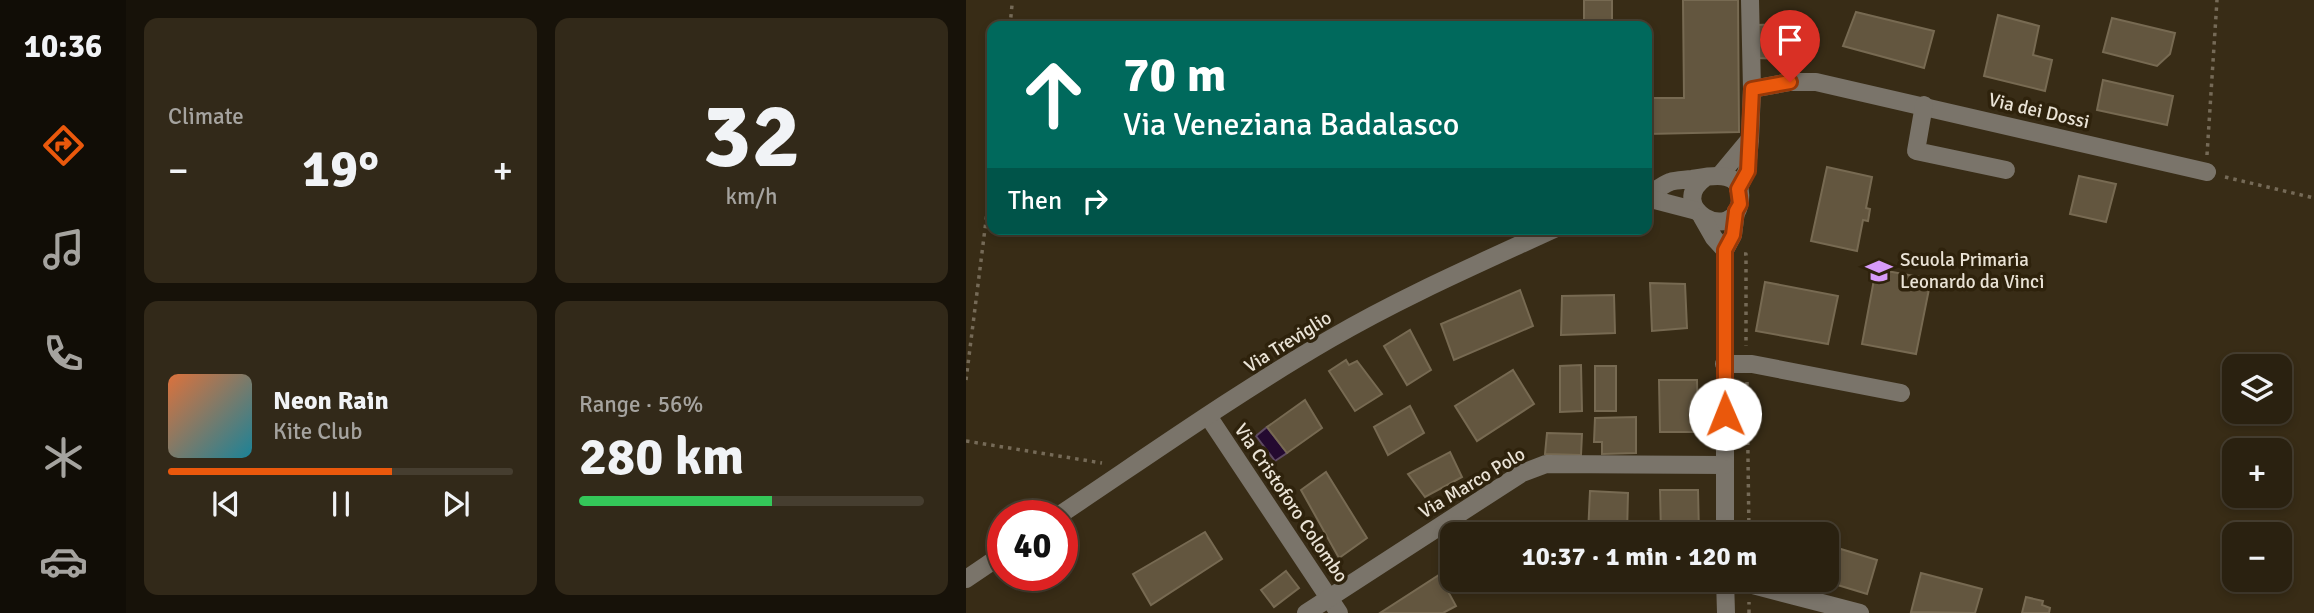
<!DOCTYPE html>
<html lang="en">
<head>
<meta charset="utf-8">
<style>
  body { margin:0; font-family:Signika,sans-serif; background:#322919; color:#f1f3f6; height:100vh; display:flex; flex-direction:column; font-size:26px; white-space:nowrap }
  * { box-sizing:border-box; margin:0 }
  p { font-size:23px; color:#a5a39f }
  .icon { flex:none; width:38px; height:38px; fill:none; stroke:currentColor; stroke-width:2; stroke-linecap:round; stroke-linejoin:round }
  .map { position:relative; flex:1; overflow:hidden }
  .details { display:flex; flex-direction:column; gap:18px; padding:18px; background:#171209; width:840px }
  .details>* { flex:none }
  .guide { position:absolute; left:21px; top:21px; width:665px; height:214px; border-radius:14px; box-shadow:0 4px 10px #0003,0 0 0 2px #463e30; background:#00695c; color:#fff; overflow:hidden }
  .tools { position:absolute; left:1256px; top:354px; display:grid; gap:14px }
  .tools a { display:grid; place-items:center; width:70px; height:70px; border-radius:14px; background:#2a2110; box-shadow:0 4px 10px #0003,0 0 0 2px #463e30; font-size:35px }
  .speed { position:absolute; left:21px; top:500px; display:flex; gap:14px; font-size:35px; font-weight:700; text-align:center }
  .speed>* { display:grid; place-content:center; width:91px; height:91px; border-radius:50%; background:#2a2110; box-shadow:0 4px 10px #0003,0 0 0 2px #463e30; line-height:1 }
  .speed .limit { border:10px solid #d22; background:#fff; color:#111 }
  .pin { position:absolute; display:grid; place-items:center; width:60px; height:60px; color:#fff; margin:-72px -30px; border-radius:50% 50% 50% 0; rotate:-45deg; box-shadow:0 0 7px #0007 }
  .pin .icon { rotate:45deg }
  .me { position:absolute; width:77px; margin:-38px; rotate:359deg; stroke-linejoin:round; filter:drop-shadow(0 0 5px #0008) }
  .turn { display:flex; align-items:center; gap:24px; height:147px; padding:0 21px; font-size:32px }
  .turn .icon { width:91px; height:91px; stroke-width:2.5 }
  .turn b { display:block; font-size:49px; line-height:60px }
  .then { display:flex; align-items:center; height:66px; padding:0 21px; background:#0003; gap:14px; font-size:26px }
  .big { font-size:52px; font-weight:700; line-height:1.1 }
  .details .tile { flex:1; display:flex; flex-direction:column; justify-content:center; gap:10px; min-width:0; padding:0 24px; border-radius:14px; background:#322919 }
  .details .dial { align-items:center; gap:0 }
  .dial b { font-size:91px; line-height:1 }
  .song { display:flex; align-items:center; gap:21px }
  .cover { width:84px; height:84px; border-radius:10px; background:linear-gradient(135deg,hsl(20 70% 55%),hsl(190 70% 35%)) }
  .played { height:7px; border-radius:4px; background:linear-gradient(90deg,#ea580c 65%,#463e30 65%) }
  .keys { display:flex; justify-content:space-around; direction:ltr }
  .heat { display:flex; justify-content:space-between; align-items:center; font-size:38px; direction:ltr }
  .charge { height:10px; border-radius:5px; background:linear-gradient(90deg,#34c759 56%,#463e30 0) }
  .details .tiles { flex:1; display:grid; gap:18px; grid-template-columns:repeat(2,1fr) }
  .trip { position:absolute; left:474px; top:522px; width:399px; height:70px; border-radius:14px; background:#2a2110; box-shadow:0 4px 10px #0003,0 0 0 2px #463e30; font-weight:700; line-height:70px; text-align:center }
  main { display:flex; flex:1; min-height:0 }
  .dock { display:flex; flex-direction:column; width:126px; justify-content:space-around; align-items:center; background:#110d06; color:#a5a39f }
  .dock .icon { width:49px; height:49px }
  .dock .current { color:#ea580c }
  .dock b { font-size:32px; color:#f1f3f6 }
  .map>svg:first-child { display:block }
  .water { fill:#240a30; stroke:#5f4b62; stroke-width:2 }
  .building { fill:#63563f; stroke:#776a52; stroke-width:2 }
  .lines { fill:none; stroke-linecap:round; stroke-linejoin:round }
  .path { stroke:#756a57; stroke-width:3.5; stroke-dasharray:3.5 5; stroke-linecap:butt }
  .minor { stroke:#7a746a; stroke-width:18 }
  .route-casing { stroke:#983908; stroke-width:18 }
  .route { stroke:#ea580c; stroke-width:12 }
  .labels { text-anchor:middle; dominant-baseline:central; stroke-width:7; stroke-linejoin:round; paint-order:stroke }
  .street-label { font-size:19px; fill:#eae3d6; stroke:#2e220c }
  .poi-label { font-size:19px; fill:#eae3d6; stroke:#2e220c; text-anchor:start }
</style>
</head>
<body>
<main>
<nav class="dock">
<b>10:36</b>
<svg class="icon current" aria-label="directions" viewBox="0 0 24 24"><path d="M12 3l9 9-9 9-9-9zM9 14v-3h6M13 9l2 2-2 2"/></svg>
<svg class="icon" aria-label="music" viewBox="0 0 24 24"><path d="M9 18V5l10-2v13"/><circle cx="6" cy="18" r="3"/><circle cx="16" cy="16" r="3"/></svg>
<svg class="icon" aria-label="phone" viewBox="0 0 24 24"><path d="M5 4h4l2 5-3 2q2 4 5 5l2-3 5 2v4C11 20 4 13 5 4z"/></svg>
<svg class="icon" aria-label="climate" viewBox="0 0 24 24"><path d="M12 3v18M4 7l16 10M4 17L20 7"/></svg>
<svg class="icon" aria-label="car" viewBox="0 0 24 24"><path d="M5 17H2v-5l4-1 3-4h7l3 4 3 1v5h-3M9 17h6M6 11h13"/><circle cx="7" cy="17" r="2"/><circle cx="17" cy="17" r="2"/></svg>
</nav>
<section class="details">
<div class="tiles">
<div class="tile"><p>Climate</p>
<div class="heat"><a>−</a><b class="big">19°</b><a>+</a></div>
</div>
<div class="tile dial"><b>32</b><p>km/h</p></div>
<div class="tile">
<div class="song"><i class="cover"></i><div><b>Neon Rain</b><p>Kite Club</p></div></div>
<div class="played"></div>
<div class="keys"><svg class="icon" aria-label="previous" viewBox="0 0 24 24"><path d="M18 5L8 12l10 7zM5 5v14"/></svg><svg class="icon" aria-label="pause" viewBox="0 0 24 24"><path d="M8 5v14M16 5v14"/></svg><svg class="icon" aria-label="next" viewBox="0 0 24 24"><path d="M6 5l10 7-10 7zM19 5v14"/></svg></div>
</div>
<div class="tile"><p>Range · 56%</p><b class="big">280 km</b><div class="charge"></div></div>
</div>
</section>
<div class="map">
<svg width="1348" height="613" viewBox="0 0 1348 613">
  <rect width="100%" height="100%" fill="#382c16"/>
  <path class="water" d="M301 427 321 453 309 461 290 436Z"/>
  <g class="building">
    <rect x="618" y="0" width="28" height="26"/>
    <path d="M717 0H772L773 132 681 134V98H718Z"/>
    <path d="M890 12 968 31 958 68 877 46Z"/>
    <path d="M1032 15 1073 26 1067 55 1086 60 1079 91 1018 76Z"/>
    <path d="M1146 18 1209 33 1204 54 1191 66 1137 52Z"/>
    <path d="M825 24 822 59 790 58V25Z"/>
    <path d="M1137 80 1207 96 1201 125 1131 110Z"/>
    <path d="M861 167 906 177 900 208 904 209 902 221 897 220 891 251 845 241Z"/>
    <path d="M1113 176 1150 184 1140 222 1104 214Z"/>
    <path d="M910 269 965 279 950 354 896 344Z"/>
    <path d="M799 282 872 296 862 344 790 331Z"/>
    <path d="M684 283 719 284 721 328 686 331Z"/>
    <path d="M554 290 567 326 488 360 475 324Z"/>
    <path d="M648 295 649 333 595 335 596 296Z"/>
    <path d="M444 330 465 370 441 385 418 346Z"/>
    <path d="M380 360 383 365 391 361 416 394 389 411 363 371Z"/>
    <path d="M615 365 616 411 594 412V366Z"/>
    <rect x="629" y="366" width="21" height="45"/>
    <path d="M547 370 568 404 511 441 489 406Z"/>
    <path d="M693 380H731L732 432H694Z"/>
    <path d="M339 400 356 428 321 453 301 427Z"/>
    <path d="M444 406 458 433 422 455 408 427Z"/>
    <path d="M670 417V453L636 454V442H628L629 418Z"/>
    <path d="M581 433 616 434 615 455 579 454Z"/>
    <path d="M484 452 496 477 459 497 442 474Z"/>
    <path d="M360 472 401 538 373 558 335 490Z"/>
    <path d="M694 490H732L733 534H695Z"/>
    <path d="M624 491 662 493 661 534H622Z"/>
    <path d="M239 532 256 559 185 605 167 574Z"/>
    <path d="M865 546 911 560 901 594 855 580 861 579V561Z"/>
    <path d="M320 571 333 588 308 607 295 590Z"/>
    <path d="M955 573 1016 589 1009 613 945 612Z"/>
    <path d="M473 575 490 606 477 613H414Z"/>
    <path d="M526 579H552L535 591Z"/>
    <path d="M619 579H646V585L619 586Z"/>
    <path d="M1060 597 1077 601 1076 605 1084 608 1083 613H1056Z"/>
  </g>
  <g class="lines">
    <g class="path">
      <path d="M44 26 46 5"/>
      <path d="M1241 155 1251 0"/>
      <path d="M1259 177 1348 198"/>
      <path d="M778 254H780V346"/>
      <path d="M0 380 26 173"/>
      <path d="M781 382 783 534"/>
      <path d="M0 441 136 463"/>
      <path d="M783 613V602"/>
    </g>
    <g class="minor">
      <path d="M786 89 824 82H850L1241 172"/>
      <path d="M958 105 950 151 1040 170"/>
      <path d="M754 175 784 139"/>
      <path d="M772 189 781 171 784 139 786 89 784 0"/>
      <path d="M681 196C688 192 696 185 704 182 710 180 719 180 726 179 744 176 778 168 774 201 768 246 697 207 740 177"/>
      <path d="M681 198 731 211"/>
      <path d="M736 217 748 238 759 250"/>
      <path d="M758 364H786L935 393"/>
      <path d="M242 416 373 613"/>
      <path d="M92 516C182 456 271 393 364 339 436 297 512 264 588 229"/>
      <path d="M759 534V250L767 235 770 211"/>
      <path d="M0 579 37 554"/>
      <path d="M759 579 760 613"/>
      <path d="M759 585 783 584 894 613"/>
      <path d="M340 613 556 473 580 464 759 465"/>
    </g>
  </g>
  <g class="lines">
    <g class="route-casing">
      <path id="route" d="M759 414V250L767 235 770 211 774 204 772 189 782 171 786 89 824 82"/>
    </g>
    <use href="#route" class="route"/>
  </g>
  <defs>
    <g id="school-bare" transform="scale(2.1)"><path d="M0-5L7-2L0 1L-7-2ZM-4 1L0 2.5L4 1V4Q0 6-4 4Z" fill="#d79bf9" stroke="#2e220c" stroke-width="2.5" paint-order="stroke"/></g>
  </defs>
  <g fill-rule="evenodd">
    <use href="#school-bare" x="913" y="271"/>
  </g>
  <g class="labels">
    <g class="street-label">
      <text transform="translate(1073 111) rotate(13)">Via dei Dossi</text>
      <text transform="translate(322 342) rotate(-32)">Via Treviglio</text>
      <text transform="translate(506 483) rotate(-31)">Via Marco Polo</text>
      <text transform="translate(325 503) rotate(56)">Via Cristoforo Colombo</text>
    </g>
    <g class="poi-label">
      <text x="934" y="260">Scuola Primaria<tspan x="934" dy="22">Leonardo da Vinci</tspan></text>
    </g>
  </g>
</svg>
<div class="tools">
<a><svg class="icon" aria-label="layers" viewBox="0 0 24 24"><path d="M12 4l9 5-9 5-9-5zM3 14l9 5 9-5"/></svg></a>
<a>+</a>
<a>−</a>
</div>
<div class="speed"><div class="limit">40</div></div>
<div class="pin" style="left:824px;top:82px;background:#d93025"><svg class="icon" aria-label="arrive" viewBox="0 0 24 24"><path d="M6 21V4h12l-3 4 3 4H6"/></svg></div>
<svg class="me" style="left:759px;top:414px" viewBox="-20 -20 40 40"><circle r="19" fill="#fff"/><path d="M0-13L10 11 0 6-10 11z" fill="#ea580c"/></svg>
<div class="trip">10:37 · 1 min · 120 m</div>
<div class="guide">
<div class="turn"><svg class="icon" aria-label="ahead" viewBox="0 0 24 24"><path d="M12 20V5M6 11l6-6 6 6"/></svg><div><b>70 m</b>Via Veneziana Badalasco</div></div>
<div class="then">Then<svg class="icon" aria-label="right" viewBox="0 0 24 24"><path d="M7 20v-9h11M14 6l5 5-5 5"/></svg></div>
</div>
</div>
</main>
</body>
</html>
